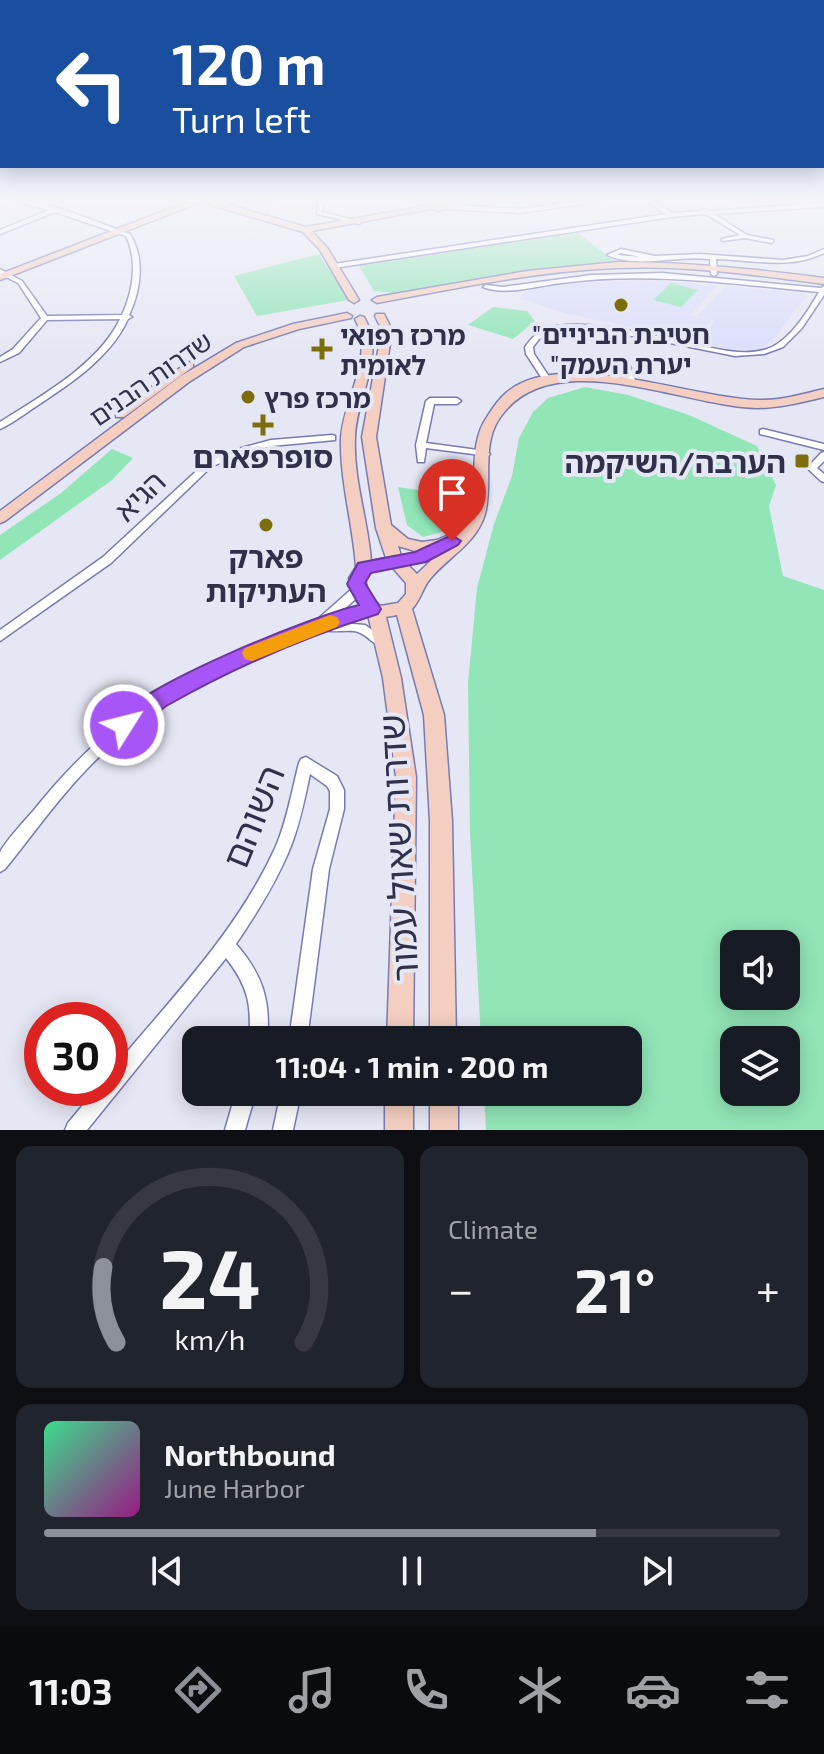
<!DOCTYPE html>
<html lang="en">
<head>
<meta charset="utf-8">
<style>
  body { margin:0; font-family:"Exo 2","Noto Sans Hebrew",sans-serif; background:#20242c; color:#f1f3f6; height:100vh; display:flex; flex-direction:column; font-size:30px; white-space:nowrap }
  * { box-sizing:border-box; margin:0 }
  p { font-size:26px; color:#9ea1a6 }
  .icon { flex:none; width:44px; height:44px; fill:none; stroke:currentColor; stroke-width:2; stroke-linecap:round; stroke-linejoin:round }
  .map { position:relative; height:1130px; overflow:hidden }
  .panel { display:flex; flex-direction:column; gap:16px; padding:16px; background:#0d0f14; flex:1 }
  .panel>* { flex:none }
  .guide { position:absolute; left:0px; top:0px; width:824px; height:168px; box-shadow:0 4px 20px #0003; background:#1a4fa0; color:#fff; overflow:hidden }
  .tools { position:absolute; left:720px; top:930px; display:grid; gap:16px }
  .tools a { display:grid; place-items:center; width:80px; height:80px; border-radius:16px; background:#171b24; box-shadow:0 4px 20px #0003; font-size:40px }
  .speed { position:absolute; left:24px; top:1002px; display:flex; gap:16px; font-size:40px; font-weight:700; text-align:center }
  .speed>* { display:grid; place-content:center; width:104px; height:104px; border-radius:50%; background:#171b24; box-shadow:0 4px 20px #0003; line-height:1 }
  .speed .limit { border:12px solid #d22; background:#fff; color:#111 }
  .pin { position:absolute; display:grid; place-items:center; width:68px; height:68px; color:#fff; margin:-82px -34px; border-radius:50% 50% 50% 0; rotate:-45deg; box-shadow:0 0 8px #0007 }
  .pin .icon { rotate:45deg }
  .me { position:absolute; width:88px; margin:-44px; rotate:54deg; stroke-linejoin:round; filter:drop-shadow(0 0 6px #0008) }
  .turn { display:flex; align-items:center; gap:28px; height:168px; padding:0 40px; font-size:36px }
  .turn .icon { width:104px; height:104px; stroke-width:2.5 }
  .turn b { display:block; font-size:56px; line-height:68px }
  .big { font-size:60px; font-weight:700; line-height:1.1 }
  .panel .card { flex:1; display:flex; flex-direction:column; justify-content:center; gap:12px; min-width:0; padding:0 28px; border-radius:16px; background:#20242c }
  .panel .dial { align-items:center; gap:0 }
  .dial svg { height:208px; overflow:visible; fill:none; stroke:#363941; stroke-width:7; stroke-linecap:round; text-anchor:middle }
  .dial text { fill:#f1f3f6; stroke:none }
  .song { display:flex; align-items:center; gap:24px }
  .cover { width:96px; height:96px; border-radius:12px; background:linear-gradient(135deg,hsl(150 70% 55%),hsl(310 70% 35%)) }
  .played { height:8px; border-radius:4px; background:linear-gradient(90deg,#8c9099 75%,#363941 75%) }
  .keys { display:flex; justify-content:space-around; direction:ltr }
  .heat { display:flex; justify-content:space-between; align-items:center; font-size:44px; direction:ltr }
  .panel .tiles { flex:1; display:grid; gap:16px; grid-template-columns:1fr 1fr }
  .card:last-child { grid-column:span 2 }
  .trip { position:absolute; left:182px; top:1026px; width:460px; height:80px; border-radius:16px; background:#171b24; box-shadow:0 4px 20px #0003; font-weight:700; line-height:80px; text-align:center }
  .dock { display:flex; height:128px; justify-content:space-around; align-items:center; background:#090b0e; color:#9ea1a6 }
  .dock .icon { width:56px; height:56px }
  .dock .active { color:#8c9099 }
  .dock b { font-size:36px; color:#f1f3f6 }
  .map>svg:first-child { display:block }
  .built { fill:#dadefa }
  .green { fill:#91e5b7; fill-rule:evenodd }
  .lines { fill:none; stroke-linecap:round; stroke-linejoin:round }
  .street-casing { stroke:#767bb4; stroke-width:3 }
  .secondary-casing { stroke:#767bb4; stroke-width:3 }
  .street { fill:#fff; fill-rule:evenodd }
  .secondary { fill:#f4cfc1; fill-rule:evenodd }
  .route { fill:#a855f7; stroke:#6d37a1; stroke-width:2 }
  .slow { fill:#f59e0b }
  .poi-dot { fill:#7d6e0b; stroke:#e6e7f4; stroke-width:3 }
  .labels { text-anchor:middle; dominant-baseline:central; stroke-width:8; stroke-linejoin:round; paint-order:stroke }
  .far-poi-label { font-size:26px; font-weight:bold; fill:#2e3149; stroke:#e6e7f4; text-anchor:start }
  .far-street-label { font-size:26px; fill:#2e3149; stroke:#e6e7f4 }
  .poi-label { font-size:30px; font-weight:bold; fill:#2e3149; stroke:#e6e7f4 }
  .street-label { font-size:30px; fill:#2e3149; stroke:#e6e7f4 }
  .near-street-label { font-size:36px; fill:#2e3149; stroke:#e6e7f4 }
</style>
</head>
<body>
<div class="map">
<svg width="824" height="1130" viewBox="0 0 824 1130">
  <rect width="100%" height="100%" fill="#e6e7f4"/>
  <g class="built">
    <path d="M643 280 718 285 691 315 712 321 693 340 564 313 520 298 525 291 574 283Z"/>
    <path d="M725 286 808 294 772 341 757 350 725 348 697 341 715 321 697 316Z"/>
  </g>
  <g class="green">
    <path d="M448 201 449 200 589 201C548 206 486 220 448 201Z"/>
    <path d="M578 233 614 261 393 293 374 291 359 266Z"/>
    <path d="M319 254 349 300 257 316 234 276Z"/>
    <path d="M671 283 698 290 681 307 653 300Z"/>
    <path d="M493 307 527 311 535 321 513 339 468 325Z"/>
    <path d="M585 387 628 395 689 415 757 446 776 485 769 506 783 576 824 590V1130H486L484 1092H628V1040H481L470 832 468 683 477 588 494 524 512 476 519 438 533 412 548 398ZM734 944H786V996H734ZM734 1040H786V1092H734Z"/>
    <path d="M112 449 133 458 112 480 0 560V535L61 493Z"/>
    <path d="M398 487 464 497 458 522 442 532 423 537 407 525Z"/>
  </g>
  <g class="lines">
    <g class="street-casing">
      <g id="street">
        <path d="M11 200C47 200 96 222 130 234 145 258 141 290 129 315L132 317 128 319C110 359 67 386 32 409 22 416 11 424 0 429V422C41 396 99 364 120 319L47 320 19 353 0 362V357L13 349 41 318 18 283 0 274V269L22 281 47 316 122 315C133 291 138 261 126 236L55 212 0 234V230L49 210Z"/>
        <path d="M228 200H236L223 206 218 205Z"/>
        <path d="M240 200H265L273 202 270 204Z"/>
        <path d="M318 200H324L322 212 362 222 359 224 317 214Z"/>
        <path d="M405 200H417L433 204 430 206Z"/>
        <path d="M593 200H609L520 213 447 209 444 207 447 205 520 209Z"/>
        <path d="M645 200H652L672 213 702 211 705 209 709 211 824 203V207L714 214 747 235 773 240V242L771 243 745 238 722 241V239L740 235 706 214 671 217 334 268 331 266 334 264 666 214Z"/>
        <path d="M621 249 655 256 700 254 783 260 808 256 824 249V253C789 270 754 260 716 259L717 274 714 276 711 274 710 259C676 255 638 269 607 255ZM621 253 640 257 617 255Z"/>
        <path d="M662 273 821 288 824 286V295L802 328 783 347 764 354 735 356 640 337 587 330H565L549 333 539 339 533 347 534 354 552 381 548 383H545L526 354 525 347C530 340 535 334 542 330 578 315 656 336 693 344 718 349 748 358 772 347 792 337 808 311 819 292 732 284 648 271 561 283 537 286 505 296 483 287L486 285 503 287 591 275Z"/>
        <path d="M623 364 630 366 636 383 635 385H632L628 383 622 366Z"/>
        <path d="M430 398H457L461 401 457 404H434L426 443 485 451 490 454 488 456 426 448 424 462H418L416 445 426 401Z"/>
        <path d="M763 429 824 444V450L760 434V430Z"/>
        <path d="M332 435 335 436V440L271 446 240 454 211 467 111 563 0 641V630L103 557 205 463 234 450 271 440Z"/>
        <path d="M824 452V461L817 468 824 474V482L821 481 807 468 821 453Z"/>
        <path d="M358 586 362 587 364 590 362 593 337 616 371 605 375 606 377 609 375 612 342 623 365 625 387 640 389 643 387 646C374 648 370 636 358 632 348 629 336 633 325 630 235 666 155 697 86 770 56 801 32 836 5 869L0 872C0 866 0 858 0 853 2 845 27 818 34 810 92 737 153 691 238 654 264 643 291 633 318 623L319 618 354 587Z"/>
        <path d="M306 757 337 776 344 790V809L329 869 307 1040H289L313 869 330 809V791L327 786 310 774C305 798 300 823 291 846 277 881 257 913 236 944 262 974 271 1000 267 1040H249C252 1005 248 986 226 958L87 1130H65L68 1123 97 1088H110V1072C169 1001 238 931 276 846 287 820 292 790 299 763L301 759Z"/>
        <path d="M236 1092H256L245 1130H225Z"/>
        <path d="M281 1092H301L293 1130H273Z"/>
      </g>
    </g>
    <g class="secondary-casing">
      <g id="secondary">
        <path d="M192 200H212L306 227 425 206 434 200 451 206 439 211 431 209 312 231 328 249 359 300 354 303 349 300 320 250 303 232 201 202 0 280V274Z"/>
        <path d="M618 262C687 262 755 269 824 278V284C756 275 687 265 618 268 537 271 457 288 377 303L372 300 377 297 527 271Z"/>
        <path d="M347 313 352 316 351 318 299 329 244 347 189 382 5 521 0 523V511L181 376 236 343 293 324Z"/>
        <path d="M376 314H384L392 330 376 437 391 525 408 539 422 542 437 540 462 529C484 496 464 450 487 417 492 409 499 399 506 393 560 346 693 399 758 400 780 401 803 394 824 389V397C803 402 780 408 758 408 683 407 551 341 499 419 481 446 493 484 485 514 476 544 449 556 430 579 422 589 421 599 412 609L444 715 452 821 456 1040H430V821L424 715 397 615 386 617 401 678 416 777 413 1040H387L396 777 383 678 368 615 352 595 349 578 356 567C353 525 340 481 341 439 343 398 375 359 355 319L360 316 364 317C387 356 356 396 355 437 353 479 368 520 371 561L386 558 376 528 362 437 382 330 375 316ZM398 546 422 553 442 550 417 574 402 559ZM392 567 406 583V594L398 603 380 606 368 593 365 578 369 572Z"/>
        <path d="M189 362 193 363V367L124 417H116V411Z"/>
        <rect x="385" y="1092" width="28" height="38"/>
        <rect x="430" y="1092" width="28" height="38"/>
      </g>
    </g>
    <use href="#street" class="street"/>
    <use href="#secondary" class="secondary"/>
  </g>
  <linearGradient id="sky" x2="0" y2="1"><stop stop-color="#9bbeed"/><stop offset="0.56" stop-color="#f4f4fa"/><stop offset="1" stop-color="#f4f4fa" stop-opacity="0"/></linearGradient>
  <rect width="824" height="358" fill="url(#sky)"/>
  <path class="route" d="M452 535 461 541 458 545 426 562 371 573 365 583 381 609 378 614C305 637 235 667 168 705 153 714 135 738 116 732L112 725C131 688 315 615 359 605L347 584 358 563 415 552Z"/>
  <path class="slow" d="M330 615 337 617 340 622 337 627 252 661 245 659 242 653 245 648Z"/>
  <g class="poi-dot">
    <circle cx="621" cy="305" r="8"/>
    <path d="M318 337h8v8h8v8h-8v8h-8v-8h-8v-8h8z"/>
    <circle cx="248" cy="397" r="8"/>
    <path d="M259 413h8v8h8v8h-8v8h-8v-8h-8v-8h8z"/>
    <rect x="794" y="453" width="16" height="16" rx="4"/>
    <circle cx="266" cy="525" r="8"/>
  </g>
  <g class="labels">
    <g class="far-poi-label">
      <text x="621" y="333" text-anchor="middle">"חטיבת הביניים<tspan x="621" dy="30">"יערת העמק</tspan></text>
      <text x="340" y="334">מרכז רפואי<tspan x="340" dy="30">לאומית</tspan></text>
      <text x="264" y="397">מרכז פרץ</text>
    </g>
    <g class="far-street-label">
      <text transform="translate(150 378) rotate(-35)">שדרות הבנים</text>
    </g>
    <g class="poi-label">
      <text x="263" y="456">סופרפארם</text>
      <text x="786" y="461" text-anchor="end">הערבה/השיקמה</text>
      <text x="266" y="556">פארק<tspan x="266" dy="34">העתיקות</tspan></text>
    </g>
    <g class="street-label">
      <text transform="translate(139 495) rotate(-44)">הגיא</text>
    </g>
    <g class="near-street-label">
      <text transform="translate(252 816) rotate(-68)">השוהם</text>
      <text transform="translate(397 848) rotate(-93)">שדרות שאול עמור</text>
    </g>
  </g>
</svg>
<div class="tools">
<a><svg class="icon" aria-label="sound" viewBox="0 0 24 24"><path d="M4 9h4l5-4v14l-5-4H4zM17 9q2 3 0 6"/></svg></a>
<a><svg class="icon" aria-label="layers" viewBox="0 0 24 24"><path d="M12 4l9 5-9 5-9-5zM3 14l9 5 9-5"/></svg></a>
</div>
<div class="speed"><div class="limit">30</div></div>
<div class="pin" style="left:452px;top:541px;background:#d93025"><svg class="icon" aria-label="arrive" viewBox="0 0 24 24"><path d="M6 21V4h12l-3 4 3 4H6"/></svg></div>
<svg class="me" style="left:124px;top:725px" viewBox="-20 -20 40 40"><circle r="17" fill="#a855f7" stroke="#fff" stroke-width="3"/><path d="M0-11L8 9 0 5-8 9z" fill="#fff"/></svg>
<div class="trip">11:04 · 1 min · 200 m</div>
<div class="guide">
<div class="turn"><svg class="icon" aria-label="left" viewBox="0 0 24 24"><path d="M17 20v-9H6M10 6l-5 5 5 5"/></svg><div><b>120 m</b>Turn left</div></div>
</div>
</div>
<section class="panel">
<div class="tiles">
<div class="card dial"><svg viewBox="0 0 100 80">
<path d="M14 69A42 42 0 1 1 86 69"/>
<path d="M14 69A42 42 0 0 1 9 40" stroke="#8c9099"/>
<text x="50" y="56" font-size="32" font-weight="700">24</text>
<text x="50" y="72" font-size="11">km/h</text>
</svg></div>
<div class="card"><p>Climate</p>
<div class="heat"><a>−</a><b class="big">21°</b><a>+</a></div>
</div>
<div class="card">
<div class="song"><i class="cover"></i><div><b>Northbound</b><p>June Harbor</p></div></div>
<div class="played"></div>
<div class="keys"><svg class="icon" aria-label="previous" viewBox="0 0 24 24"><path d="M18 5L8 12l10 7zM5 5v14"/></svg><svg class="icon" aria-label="pause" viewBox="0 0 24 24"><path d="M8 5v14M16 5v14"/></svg><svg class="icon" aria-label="next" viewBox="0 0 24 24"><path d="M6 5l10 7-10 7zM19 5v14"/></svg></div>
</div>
</div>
</section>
<nav class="dock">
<b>11:03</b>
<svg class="icon active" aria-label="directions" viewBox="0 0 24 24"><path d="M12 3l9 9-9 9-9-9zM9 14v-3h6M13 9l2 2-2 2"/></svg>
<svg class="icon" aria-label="music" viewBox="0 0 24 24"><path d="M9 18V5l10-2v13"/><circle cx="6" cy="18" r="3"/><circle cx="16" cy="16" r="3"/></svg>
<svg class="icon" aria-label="phone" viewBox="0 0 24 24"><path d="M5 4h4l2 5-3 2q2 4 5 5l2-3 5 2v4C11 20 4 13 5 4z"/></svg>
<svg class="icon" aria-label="climate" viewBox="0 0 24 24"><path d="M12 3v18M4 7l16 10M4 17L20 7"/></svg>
<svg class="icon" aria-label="car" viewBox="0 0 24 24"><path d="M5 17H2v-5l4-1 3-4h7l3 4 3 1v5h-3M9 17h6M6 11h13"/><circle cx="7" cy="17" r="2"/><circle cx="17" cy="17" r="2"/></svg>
<svg class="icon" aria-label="filters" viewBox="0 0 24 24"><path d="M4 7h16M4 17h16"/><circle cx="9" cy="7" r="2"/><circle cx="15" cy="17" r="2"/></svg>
</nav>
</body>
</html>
